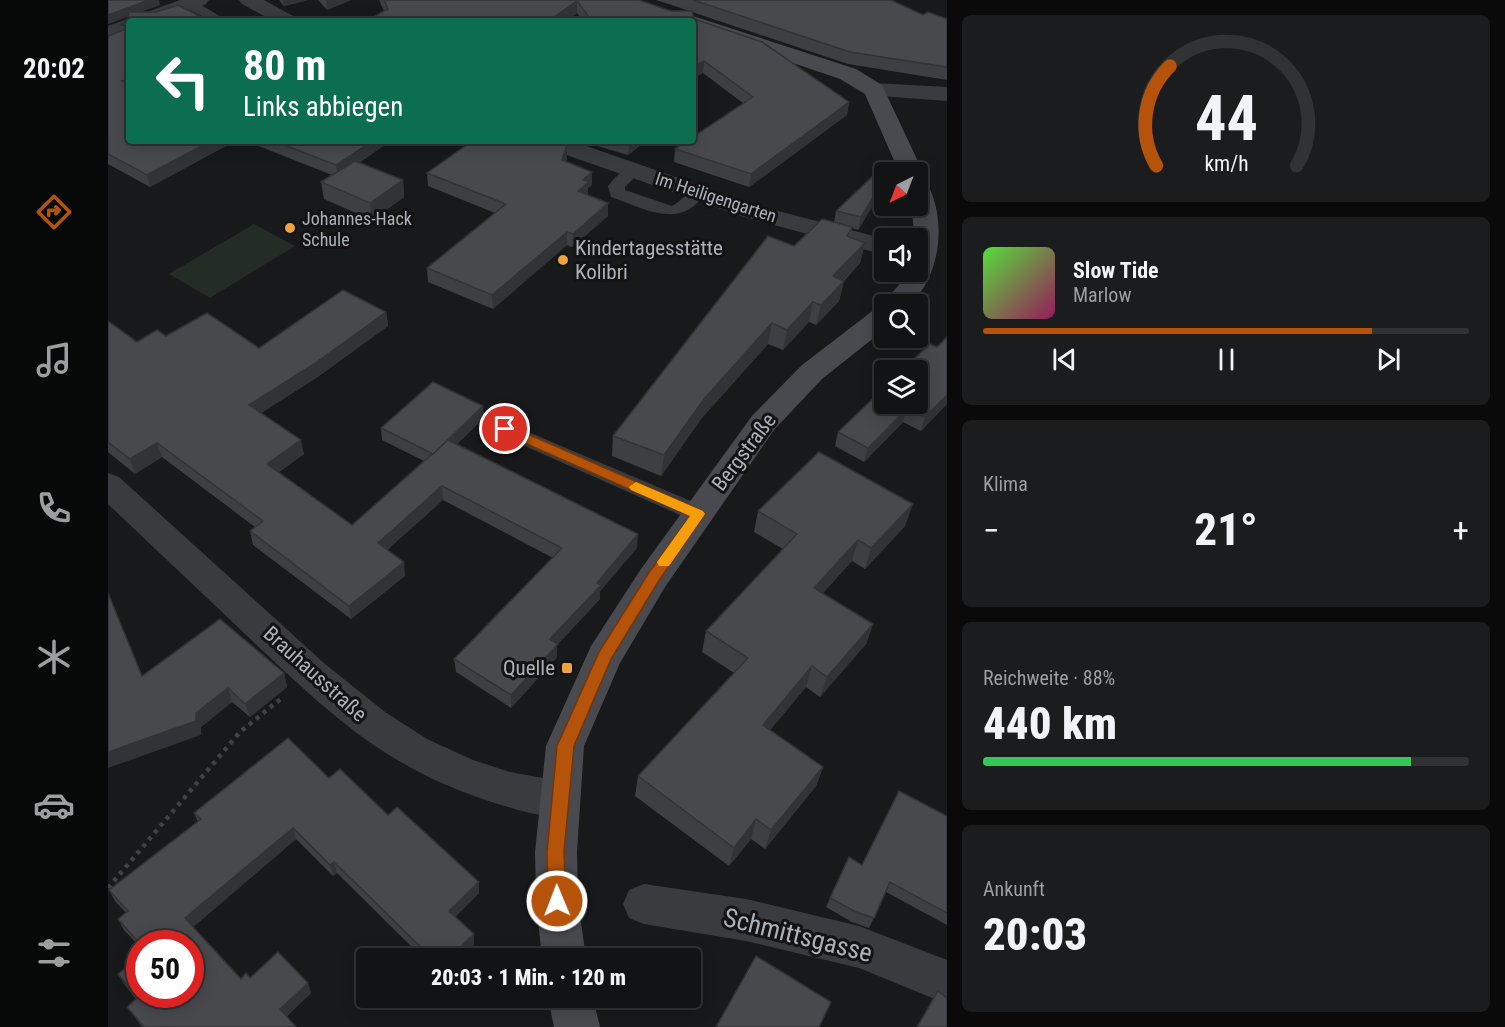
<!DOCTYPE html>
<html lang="de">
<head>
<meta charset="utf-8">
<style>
  body { margin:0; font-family:"Roboto Condensed",sans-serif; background:#1b1c1d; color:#f1f3f6; height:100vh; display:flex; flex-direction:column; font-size:22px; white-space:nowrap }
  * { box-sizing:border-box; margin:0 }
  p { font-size:20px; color:#9c9ea0 }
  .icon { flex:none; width:33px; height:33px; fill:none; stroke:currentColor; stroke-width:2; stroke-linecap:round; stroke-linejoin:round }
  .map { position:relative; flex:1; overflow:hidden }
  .panel { display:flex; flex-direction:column; gap:15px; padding:15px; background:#0a0a0b; width:558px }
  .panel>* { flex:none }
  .banner { position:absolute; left:18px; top:18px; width:570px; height:126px; border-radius:6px; box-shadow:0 3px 15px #0003,0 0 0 2px #313234; background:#0b6e4f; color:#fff; overflow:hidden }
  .needle { width:39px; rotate:222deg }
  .tools { position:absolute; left:766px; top:162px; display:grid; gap:12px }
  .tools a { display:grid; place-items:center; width:54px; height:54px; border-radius:6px; background:#121314; box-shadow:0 3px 15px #0003,0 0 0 2px #313234; font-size:30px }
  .speed { position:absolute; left:18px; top:930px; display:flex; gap:12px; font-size:30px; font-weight:700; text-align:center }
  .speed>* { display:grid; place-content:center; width:78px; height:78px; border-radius:50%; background:#121314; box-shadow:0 3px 15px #0003,0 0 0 2px #313234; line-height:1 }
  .speed .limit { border:9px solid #d22; background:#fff; color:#111 }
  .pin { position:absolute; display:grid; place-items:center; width:51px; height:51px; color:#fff; margin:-26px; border:3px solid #fff; border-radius:50%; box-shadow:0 2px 6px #0007 }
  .me { position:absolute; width:66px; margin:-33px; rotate:359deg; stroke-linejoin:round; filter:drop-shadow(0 0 4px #0008) }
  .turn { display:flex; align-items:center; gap:21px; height:126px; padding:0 18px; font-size:27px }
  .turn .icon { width:78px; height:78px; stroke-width:2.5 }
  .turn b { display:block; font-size:42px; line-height:51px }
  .big { font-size:45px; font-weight:800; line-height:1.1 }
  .panel .widget { flex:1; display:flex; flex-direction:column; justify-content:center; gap:9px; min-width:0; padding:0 21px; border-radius:9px; background:#1b1c1d }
  .panel .dial { align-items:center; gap:0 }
  .dial svg { height:156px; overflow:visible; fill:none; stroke:#313234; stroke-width:7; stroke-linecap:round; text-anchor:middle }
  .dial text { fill:#f1f3f6; stroke:none }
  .song { display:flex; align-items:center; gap:18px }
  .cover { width:72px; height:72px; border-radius:9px; background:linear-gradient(135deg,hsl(110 70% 55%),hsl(330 70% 35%)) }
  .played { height:6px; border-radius:3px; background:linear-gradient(90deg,#b45309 80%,#313234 80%) }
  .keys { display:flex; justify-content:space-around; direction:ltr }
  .heat { display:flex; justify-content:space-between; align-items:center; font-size:33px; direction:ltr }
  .charge { height:9px; border-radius:4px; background:linear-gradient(90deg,#34c759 88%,#313234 0) }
  .trip { position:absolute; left:248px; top:948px; width:345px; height:60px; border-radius:6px; background:#121314; box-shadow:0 3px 15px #0003,0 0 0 2px #313234; font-weight:800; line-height:60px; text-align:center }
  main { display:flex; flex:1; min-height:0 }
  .tab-bar { display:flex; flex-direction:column; width:108px; justify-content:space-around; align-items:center; background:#070808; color:#9c9ea0 }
  .tab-bar .icon { width:42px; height:42px }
  .tab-bar .on { color:#b45309 }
  .tab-bar b { font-size:27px; color:#f1f3f6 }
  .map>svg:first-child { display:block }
  .green { fill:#242d25 }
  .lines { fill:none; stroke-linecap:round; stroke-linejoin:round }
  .path { stroke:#3f4246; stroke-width:4.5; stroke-dasharray:4 5; stroke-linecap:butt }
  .service { fill:#393b3f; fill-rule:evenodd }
  .minor { fill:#393b3f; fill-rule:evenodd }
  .secondary { fill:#484a4f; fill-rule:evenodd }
  .wall { fill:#3d3f42 }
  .shaded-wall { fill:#323336 }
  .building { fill:#47494d; stroke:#323336; stroke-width:1.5 }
  .route { fill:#b45309; stroke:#753606; stroke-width:1.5 }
  .slow { fill:#f59e0b }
  .poi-dot { fill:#eda33e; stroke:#131315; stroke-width:2 }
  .labels { text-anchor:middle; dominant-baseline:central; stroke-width:6; stroke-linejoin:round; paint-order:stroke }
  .far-street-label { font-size:18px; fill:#abb1ba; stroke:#131315 }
  .far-poi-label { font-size:18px; fill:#abb1ba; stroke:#131315; text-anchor:start }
  .poi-label { font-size:21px; fill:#abb1ba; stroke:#131315; text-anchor:start }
  .street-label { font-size:21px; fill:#abb1ba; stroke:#131315 }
  .near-street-label { font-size:26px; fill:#abb1ba; stroke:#131315 }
</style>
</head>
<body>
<main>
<nav class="tab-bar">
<b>20:02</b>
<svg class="icon on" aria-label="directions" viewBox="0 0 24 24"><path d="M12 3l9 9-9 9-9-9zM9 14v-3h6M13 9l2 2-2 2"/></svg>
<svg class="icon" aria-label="music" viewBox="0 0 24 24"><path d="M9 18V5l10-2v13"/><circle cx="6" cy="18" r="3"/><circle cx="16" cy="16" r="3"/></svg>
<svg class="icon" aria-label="phone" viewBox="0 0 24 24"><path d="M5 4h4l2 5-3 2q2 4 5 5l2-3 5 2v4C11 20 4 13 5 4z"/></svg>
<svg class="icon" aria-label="climate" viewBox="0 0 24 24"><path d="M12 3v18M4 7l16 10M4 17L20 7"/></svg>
<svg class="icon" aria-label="car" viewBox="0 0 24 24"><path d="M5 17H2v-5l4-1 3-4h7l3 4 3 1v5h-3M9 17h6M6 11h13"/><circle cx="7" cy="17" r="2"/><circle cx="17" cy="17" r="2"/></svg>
<svg class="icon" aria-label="filters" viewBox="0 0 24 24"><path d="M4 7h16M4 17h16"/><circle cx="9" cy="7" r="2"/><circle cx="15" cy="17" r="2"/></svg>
</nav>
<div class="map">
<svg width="839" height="1027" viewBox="0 0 839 1027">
  <rect width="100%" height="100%" fill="#18191a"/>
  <path class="green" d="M146 224 187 246 102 298 61 274Z"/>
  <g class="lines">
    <path class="path" d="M0 888 132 732 175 697"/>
    <g class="service">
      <path d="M76 0H85L120 21H103L75 6 73 3Z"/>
      <path d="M526 165 534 170 517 187V190L564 206C576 201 581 186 596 189L598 193C571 231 539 209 503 197L500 186C506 178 516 168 526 165Z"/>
      <path d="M397 422 599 508 602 514 599 520 591 522 583 520 390 434 386 429 390 424Z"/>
    </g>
    <g class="minor">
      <path d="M72 0H101L98 4 51 21H21V32L0 39V26Z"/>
      <path d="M131 0H156L187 17 190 21H165L134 4Z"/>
      <path d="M766 83 839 87V101L758 95 755 90 758 85Z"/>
      <path d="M429 141H464L651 206 777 239V255L633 216 433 146Z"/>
      <path d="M0 473 11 477 217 664 277 712 319 739 365 760 402 772 451 781 465 786 471 799 465 812C441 821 414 811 390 804 276 769 220 712 136 633 91 590 45 547 0 504Z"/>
      <path d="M536 884 638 899 751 926 839 960V1004L751 968 638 941 536 924 521 918 515 904 521 890Z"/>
    </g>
    <g class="secondary">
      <path d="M585 16 748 69 774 85 815 172 812 177 810 172H791L757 94 732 79 585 29V21H575L578 18Z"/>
      <path d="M810 181 819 183C839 221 833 273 803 304H777V329L714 379 666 430 557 587 512 663 476 746 469 852 470 901 478 958H434L428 901 427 852 438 746 483 646 533 569 644 416 694 365 767 309 776 307 774 304 790 286 799 272H810V238H807L803 206H810Z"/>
      <path d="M440 998H485L492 1027H446Z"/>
    </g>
  </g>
  <g class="wall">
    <path d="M0 0 52 5 32 12 21 21V141H127L42 187 0 164V36L14 31 12 25 20 22V16L0 24Z"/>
    <path d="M171 0H200L176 6Z"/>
    <path d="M210 0H243L219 10Z"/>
    <path d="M271 0H531L563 11H582L548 0H783L815 15 839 19V80L740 64 584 12 586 19 741 102 739 115 641 187 566 162 567 149 635 103 595 73 585 21H475L469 13 457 21H258L276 11Z"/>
    <path d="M138 141H282L251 163 295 180 296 197 264 220 216 199 213 182 224 175Z"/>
    <path d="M472 141H538L520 155Z"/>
    <path d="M459 158 458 162 484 185 480 188V195L500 203V216L464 247 459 245 385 309 320 282 319 268 387 213 320 186 319 173Z"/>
    <path d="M773 192 750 230 744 228 742 237 757 243 752 263 736 281 731 301 708 325 701 322 675 350 660 344 593 419 553 476 504 456 505 436 686 246 726 223 728 211Z"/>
    <path d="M278 312 280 326 208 378 153 413 196 454 171 472 244 525 316 461 274 440 273 428 376 418 349 444 529 548 492 591V599L449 645V657L403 708 348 672 346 659 445 558 335 500 279 550 297 576 243 619 145 545 142 531 147 527 54 457 27 474 0 452V321L29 342 58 336 151 348Z"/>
    <path d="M829 347 839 404 813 431 795 422 756 462 727 446 730 432Z"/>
    <path d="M650 511 797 526 757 569 744 561 715 593 765 624 758 644 712 697 698 687 662 730 715 767 708 786 657 849 643 839 621 866 527 796 530 776 626 673 594 652 598 631 675 549 646 532Z"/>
    <path d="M176 673 179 687 142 717 124 702 93 727V735L34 676Z"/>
    <path d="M221 778 280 815 371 882V893L347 917 366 934V945L352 958H315L229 873 225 876 188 839 85 927 133 979 142 978 200 983 203 993 178 1017 188 1027H34L19 1007 28 999 16 984 10 974 82 944H32V947L16 930 10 919 18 913 7 901 1 890 90 822 86 813Z"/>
    <path d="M839 816V925L778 892 761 928 744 922 718 907 722 898 754 865Z"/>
  </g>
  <g class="shaded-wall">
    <path d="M41 0H51L52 5 0 24V15Z"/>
    <path d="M175 0H200L176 6Z"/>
    <path d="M218 0H243L219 10Z"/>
    <path d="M469 1V13L457 21H440Z"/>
    <path d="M596 61 595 73 585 79V67Z"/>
    <path d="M21 79V91L14 81Z"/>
    <path d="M741 102 739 115 641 187 643 174Z"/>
    <path d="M103 141H127L42 187 39 175Z"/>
    <path d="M264 141H282L230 177 228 165Z"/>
    <path d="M523 141H538L520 155 521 143Z"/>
    <path d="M459 145V158L454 173V160Z"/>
    <path d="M484 172V185L480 188V195L470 191 475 180Z"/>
    <path d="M295 180 296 197 264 220 262 203Z"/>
    <path d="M776 180 773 192 750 230 753 217Z"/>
    <path d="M500 203V216L464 247 465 234Z"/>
    <path d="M459 232V245L385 309 384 295Z"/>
    <path d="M757 243 752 263 720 296 725 276Z"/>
    <path d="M736 281 731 301 708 325 713 305Z"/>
    <path d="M705 302 701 322 675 350 679 330Z"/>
    <path d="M278 312 280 326 208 378 144 419 141 405Z"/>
    <path d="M664 323 660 344 593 419 553 476 556 455 596 399Z"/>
    <path d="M839 395V404L813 431 817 417Z"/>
    <path d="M375 406 376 418 326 466 325 454Z"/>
    <path d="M799 409 795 422 756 462 760 448Z"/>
    <path d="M193 440 196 454 162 478 159 464Z"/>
    <path d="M49 443 54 457 27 474 22 459Z"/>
    <path d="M334 486 335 500 271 557 270 543Z"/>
    <path d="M805 504 797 526 757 569 763 548Z"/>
    <path d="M530 534 529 548 492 591V599L449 645V657L403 708V695L442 639Z"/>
    <path d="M750 540 744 561 700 609 706 588Z"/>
    <path d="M296 562 297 576 243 619 241 606Z"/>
    <path d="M765 624 758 644 712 697 719 677Z"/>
    <path d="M704 666 698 687 650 745 655 725Z"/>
    <path d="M176 673 179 687 142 717 137 704Z"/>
    <path d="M120 688 124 702 93 727V735L0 768V752L88 713Z"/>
    <path d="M715 767 708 786 657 849 663 830Z"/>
    <path d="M648 819 643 839 621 866 626 848Z"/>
    <path d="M185 828 188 839 83 929 77 918Z"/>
    <path d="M226 862 229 873 225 876 222 865Z"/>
    <path d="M371 882V893L342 922 341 911Z"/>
    <path d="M366 934V945L352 958H341Z"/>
    <path d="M200 983 203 993 176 1019 172 1009Z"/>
  </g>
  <g class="building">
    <path d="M0 0H41L0 15Z"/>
    <path d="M276 0H531L563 11H584L586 19 654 42 741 102 643 174 567 149 579 141H585V137L645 97 596 61 585 67V21H484L469 1 440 21H258L280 9Z"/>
    <path d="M585 0H783L815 15 820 12 839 19V67L742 52Z"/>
    <path d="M70 5 101 21H21V26L12 25 20 22 21 12H48Z"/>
    <path d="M21 28V79L14 81 21 85V141H103L39 175 0 154V36Z"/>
    <path d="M166 141H264L228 165Z"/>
    <path d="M364 141H449L459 145 454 160 484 172 475 180 481 182 470 191 500 203 465 234 459 232 384 295 319 268 398 204 319 173Z"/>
    <path d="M247 161 295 180 262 203 213 182Z"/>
    <path d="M767 174 776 180 753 217 728 211Z"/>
    <path d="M714 219 744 227 739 236 757 243 725 276 736 281 713 305 705 302 679 330 664 323 596 399 556 455 505 436 660 236 686 246Z"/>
    <path d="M235 290 278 312 206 364 141 405 193 440 159 464 244 525 340 440 530 534 489 583 493 585 442 639 450 644 403 695 346 659 454 548 334 486 270 543 296 562 241 606 142 531 155 521 49 443 22 459 0 442V321L29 342 49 330 58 336 99 313 151 348Z"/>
    <path d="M839 337V395L817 417 799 409 760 448 730 432 777 387V404H810V370H794L822 344 829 347Z"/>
    <path d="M325 382 375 406 325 454 273 428Z"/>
    <path d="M711 452 805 504 763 548 750 540 706 588 765 624 719 677 704 666 655 725 715 767 663 830 648 819 626 848 530 776 640 658 598 631 689 534 650 511Z"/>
    <path d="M0 593 34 676 112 619 176 673 137 704 120 688 88 713V721L0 752Z"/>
    <path d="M180 738 221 778 232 769 280 815 289 807 371 882 341 911 366 934 341 958H324L226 862 222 865 185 828 77 918 133 979 138 973 142 978 170 952 200 983 172 1009 188 1027H36L19 1007 29 998 10 974 32 956V994H82V944H32L10 919 20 911 1 890 93 819 86 813Z"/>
    <path d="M791 791 839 816V913L782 882 766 918 748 912 722 898 741 857 754 865Z"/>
    <path d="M648 956 723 1002 711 1027H608Z"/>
    <path d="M830 991 839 998V1027H809Z"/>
  </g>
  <path class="route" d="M397 424 595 511 597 514 550 582 503 659 466 746 456 852 458 901 455 907 449 909 442 907 440 901 439 852 449 746 491 652 540 574 582 516 392 432 390 429Z"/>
  <path class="slow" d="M528 482 595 511 597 514 561 566H551L549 562 582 516 523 490 521 487Z"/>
  <g class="poi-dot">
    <circle cx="182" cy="228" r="6"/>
    <circle cx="455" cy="260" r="6"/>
    <rect x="453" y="662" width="12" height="12" rx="3"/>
  </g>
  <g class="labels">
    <g class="far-street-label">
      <text transform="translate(608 197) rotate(18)">Im Heiligengarten</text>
    </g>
    <g class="far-poi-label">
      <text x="194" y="218">Johannes-Hack<tspan x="194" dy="21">Schule</tspan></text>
    </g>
    <g class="poi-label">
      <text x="467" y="248">Kindertagesstätte<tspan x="467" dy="24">Kolibri</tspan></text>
      <text x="447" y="668" text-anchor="end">Quelle</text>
    </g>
    <g class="street-label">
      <text transform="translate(636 452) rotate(-53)">Bergstraße</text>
      <text transform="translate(207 674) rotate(42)">Brauhausstraße</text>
    </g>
    <g class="near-street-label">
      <text transform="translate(690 935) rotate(14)">Schmittsgasse</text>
    </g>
  </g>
</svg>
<div class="tools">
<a><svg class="needle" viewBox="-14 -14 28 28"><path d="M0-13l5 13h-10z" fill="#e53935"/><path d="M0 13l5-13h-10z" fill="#9c9ea0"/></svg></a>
<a><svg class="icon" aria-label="sound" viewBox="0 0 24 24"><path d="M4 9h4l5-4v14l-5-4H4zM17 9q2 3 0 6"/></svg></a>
<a><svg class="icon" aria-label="search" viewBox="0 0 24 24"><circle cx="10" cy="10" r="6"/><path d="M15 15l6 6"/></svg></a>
<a><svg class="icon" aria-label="layers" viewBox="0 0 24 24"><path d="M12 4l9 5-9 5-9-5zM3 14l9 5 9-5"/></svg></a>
</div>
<div class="speed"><div class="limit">50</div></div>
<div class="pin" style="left:397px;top:429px;background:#d93025"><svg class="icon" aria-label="arrive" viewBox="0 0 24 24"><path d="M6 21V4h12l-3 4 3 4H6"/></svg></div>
<svg class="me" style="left:449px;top:901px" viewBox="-20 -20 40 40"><circle r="17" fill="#b45309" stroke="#fff" stroke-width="3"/><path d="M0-11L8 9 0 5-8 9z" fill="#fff"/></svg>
<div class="trip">20:03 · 1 Min. · 120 m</div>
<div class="banner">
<div class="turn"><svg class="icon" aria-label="left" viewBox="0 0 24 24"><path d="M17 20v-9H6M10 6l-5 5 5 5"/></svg><div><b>80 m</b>Links abbiegen</div></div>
</div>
</div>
<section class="panel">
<div class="widget dial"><svg viewBox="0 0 100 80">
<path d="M14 69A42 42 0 1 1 86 69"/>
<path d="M14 69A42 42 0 0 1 21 18" stroke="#b45309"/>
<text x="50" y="56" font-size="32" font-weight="700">44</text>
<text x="50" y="72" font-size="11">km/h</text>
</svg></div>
<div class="widget">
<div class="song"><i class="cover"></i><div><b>Slow Tide</b><p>Marlow</p></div></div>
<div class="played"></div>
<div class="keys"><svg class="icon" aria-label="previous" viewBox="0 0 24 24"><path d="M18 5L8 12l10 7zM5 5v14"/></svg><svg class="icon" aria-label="pause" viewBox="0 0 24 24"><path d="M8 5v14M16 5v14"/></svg><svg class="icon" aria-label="next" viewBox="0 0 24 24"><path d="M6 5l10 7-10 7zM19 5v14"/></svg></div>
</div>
<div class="widget"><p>Klima</p>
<div class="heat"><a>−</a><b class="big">21°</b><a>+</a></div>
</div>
<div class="widget"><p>Reichweite · 88%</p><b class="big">440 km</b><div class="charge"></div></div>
<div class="widget"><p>Ankunft</p><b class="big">20:03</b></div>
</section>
</main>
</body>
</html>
